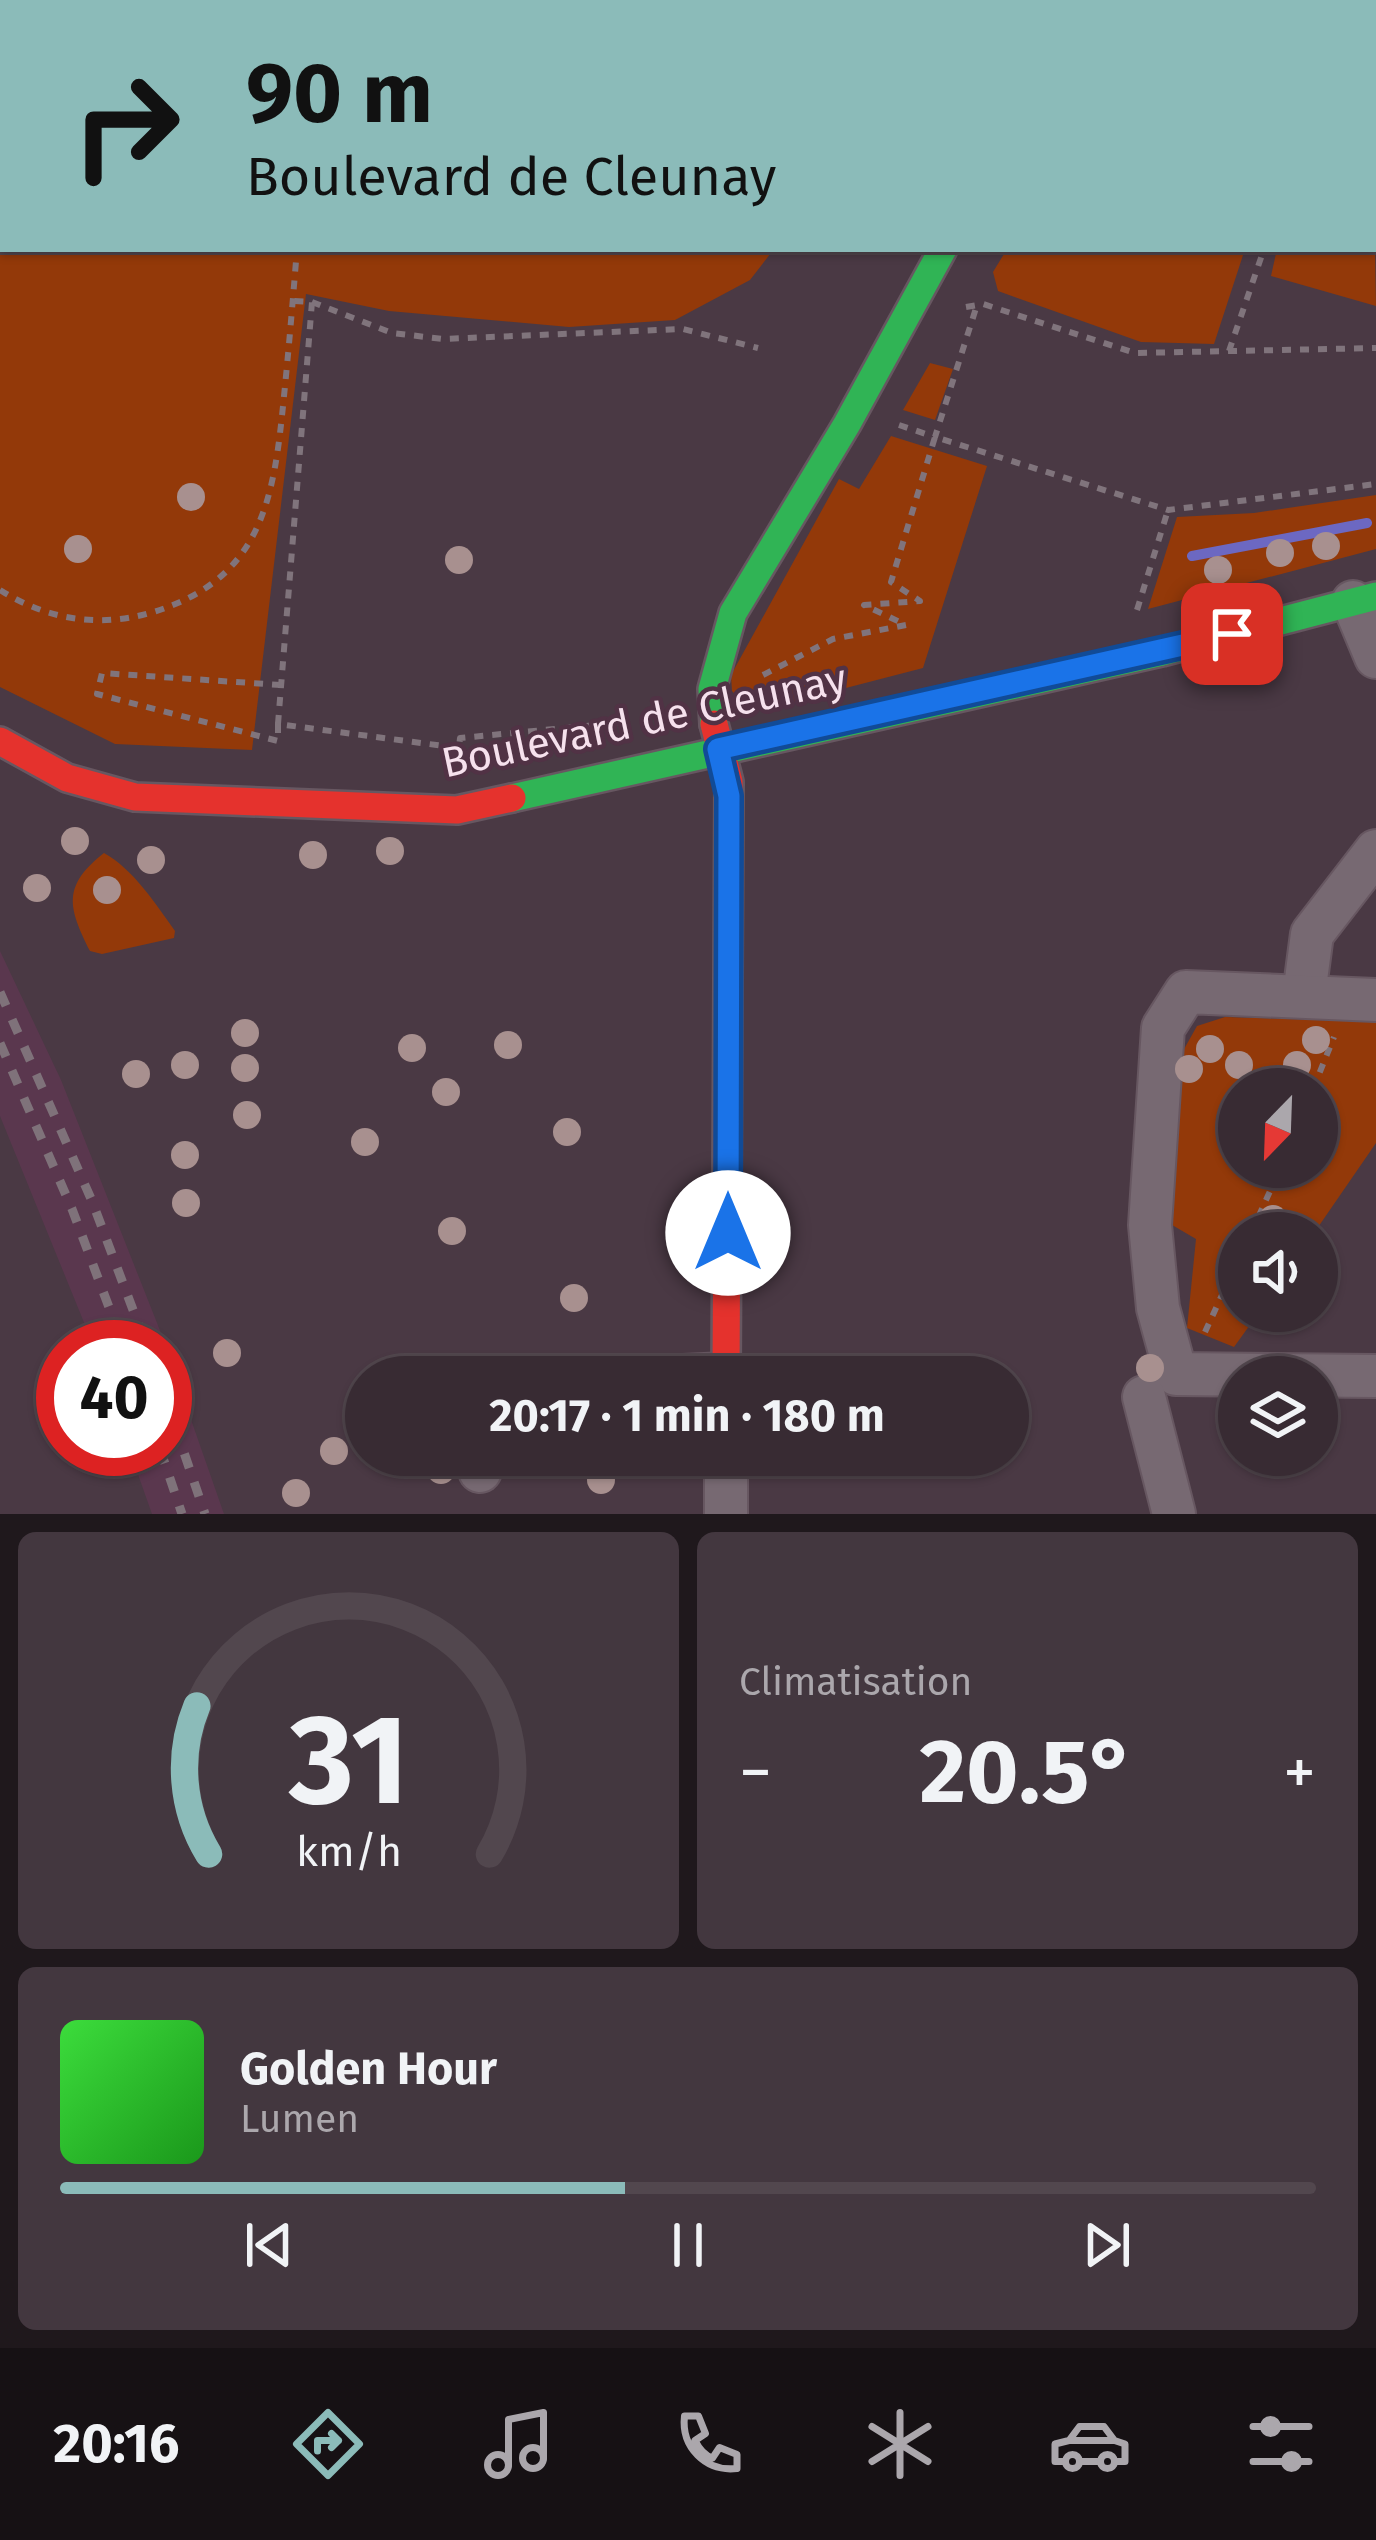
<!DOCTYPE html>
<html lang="fr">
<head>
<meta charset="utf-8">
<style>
  body { margin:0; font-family:"Fira Sans",sans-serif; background:#43373f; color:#f1f3f6; height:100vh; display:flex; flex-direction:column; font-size:45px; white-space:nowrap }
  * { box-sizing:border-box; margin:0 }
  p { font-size:39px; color:#aba7ac }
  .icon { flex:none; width:66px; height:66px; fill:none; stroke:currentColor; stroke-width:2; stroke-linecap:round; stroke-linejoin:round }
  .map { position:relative; height:1514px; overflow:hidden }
  .panel { display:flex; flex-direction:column; gap:18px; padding:18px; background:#1f181c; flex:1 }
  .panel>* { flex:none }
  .guide { position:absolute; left:0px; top:0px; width:1377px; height:252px; box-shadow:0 3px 9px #0004,0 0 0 3px #52474e; background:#8bbbb9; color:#111; overflow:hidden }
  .needle { width:78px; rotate:203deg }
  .buttons { position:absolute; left:1218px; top:1068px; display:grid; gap:24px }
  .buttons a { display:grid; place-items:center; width:120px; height:120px; border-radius:50%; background:#382b33; box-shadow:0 3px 9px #0004,0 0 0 3px #52474e; font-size:60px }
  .speed { position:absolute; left:36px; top:1320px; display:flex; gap:24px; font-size:60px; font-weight:700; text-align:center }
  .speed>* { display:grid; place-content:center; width:156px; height:156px; border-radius:50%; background:#382b33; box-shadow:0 3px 9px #0004,0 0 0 3px #52474e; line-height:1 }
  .speed .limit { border:18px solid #d22; background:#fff; color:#111 }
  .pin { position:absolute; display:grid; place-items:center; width:102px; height:102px; color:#fff; margin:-51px; border-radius:24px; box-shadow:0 6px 18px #0006 }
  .me { position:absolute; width:132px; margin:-66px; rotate:0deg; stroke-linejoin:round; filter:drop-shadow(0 0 9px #0008) }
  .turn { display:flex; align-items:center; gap:42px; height:252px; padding:0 48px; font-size:54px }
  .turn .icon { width:156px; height:156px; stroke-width:2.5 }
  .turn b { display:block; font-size:84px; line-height:102px }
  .big { font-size:90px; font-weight:700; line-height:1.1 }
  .panel .tile { flex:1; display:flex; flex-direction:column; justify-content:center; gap:18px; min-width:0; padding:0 42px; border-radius:18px; background:#43373f }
  .panel .dial { align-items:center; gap:0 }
  .dial svg { height:312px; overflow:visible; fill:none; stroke:#52474e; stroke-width:7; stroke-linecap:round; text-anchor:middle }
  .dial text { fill:#f1f3f6; stroke:none }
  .song { display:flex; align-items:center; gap:36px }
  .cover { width:144px; height:144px; border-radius:18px; background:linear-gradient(135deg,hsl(120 70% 55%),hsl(120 70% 35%)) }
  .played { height:12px; border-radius:6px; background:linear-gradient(90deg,#8bbbb9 45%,#52474e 45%) }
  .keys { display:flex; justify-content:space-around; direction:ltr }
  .heat { display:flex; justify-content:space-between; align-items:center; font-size:66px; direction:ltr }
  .panel .tiles { flex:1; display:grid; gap:18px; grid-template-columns:1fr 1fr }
  .tile:last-child { grid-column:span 2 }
  .trip { position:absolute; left:345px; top:1356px; width:684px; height:120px; border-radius:60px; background:#382b33; box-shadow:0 3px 9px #0004,0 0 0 3px #52474e; font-weight:700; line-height:120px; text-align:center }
  .tab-bar { display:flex; height:192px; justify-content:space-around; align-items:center; background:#161114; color:#aba7ac }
  .tab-bar .icon { width:84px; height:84px }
  .tab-bar .selected { color:#8bbbb9 }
  .tab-bar b { font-size:54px; color:#f1f3f6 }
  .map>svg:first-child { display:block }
  .built { fill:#5a374e }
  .green { fill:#933909; fill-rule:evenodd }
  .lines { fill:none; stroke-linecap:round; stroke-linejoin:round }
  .stream { stroke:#6c68c2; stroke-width:10 }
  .street-casing { stroke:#675761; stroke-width:46 }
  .fast-casing { stroke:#675761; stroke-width:32 }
  .jam-casing { stroke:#675761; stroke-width:32 }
  .path { stroke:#80747c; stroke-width:6; stroke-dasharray:9 9; stroke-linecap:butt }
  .street { stroke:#776972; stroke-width:42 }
  .fast { stroke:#30b455; stroke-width:27 }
  .jam { stroke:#e5322d; stroke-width:27 }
  .rail { stroke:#7f727a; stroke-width:9; stroke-dasharray:15 15; stroke-linecap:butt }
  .tree { fill:#a8908f }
  .route-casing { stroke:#114b97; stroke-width:30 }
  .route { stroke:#1a73e8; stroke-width:21 }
  .labels { text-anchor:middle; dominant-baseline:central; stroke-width:9; stroke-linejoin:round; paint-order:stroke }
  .street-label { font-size:42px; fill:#f6e1ed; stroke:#513245 }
</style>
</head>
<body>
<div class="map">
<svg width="1376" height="1514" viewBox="0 0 1376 1514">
  <rect width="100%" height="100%" fill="#4a3944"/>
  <path class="built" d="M0 951 61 1080 159 1328 224 1514H152L129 1449H165V1347H94L0 1116Z"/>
  <g class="green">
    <path d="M0 0 608 3H3V249H774L750 280 675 320 569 327 389 311 306 294 252 750 115 744 0 687Z"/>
    <path d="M1374 189 1376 306 1271 276 1277 249H1374Z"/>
    <path d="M1007 249H1245L1214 344 1141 342 998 291 993 272Z"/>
    <path d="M930 363 953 369 935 420 903 410Z"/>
    <path d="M891 436 987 466 923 668 761 710 740 700 732 691 731 675 839 479 859 489Z"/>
    <path d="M1376 495V549L1148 609 1177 517 1254 513Z"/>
    <path d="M104 853C133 869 156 904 175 931L174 938 102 954 90 951C68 907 62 886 104 853Z"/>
    <path d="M1225 1017 1376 1022V1143L1314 1233H1239V1311H1260L1234 1347 1187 1328 1196 1239 1167 1222 1174 1067 1197 1026ZM1239 1089H1317V1167H1239Z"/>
  </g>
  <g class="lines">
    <path class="stream" d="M1192 556 1367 523"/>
    <g class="street-casing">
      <g id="street">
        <path d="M1079 3 1080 0"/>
        <path d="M1374 150 1376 151"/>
        <path d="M1353 602 1376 657"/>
        <path d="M1304 995 1312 934 1376 851"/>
        <path d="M1376 1000 1186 992 1163 1028 1150 1225 1158 1308 1176 1374 1376 1376"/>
        <path d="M662 1377 726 1374"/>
        <path d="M1144 1397 1174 1514"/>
        <path d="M476 1455 480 1471"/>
        <path d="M726 1514V1455"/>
      </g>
    </g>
    <g class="fast-casing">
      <g id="fast">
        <path d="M714 724 712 689 733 613 847 424 943 249"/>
        <path d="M512 798 1162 652 1376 596"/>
      </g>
    </g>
    <g class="jam-casing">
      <g id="jam">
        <path d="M714 724 729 782 726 1377"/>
        <path d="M0 741 67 778 135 797 457 810 512 798"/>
      </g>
    </g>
    <g class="path">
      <path d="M303 0 304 3"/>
      <path d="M670 0 673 3"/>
      <path d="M1259 0H1264"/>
      <path d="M313 3V0"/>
      <path d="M1332 3 1333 0"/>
      <path d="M1345 3 1346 0"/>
      <path d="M312 302 392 333 443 339 683 329 758 348"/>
      <path d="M966 307 983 304 1135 353 1376 348"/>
      <path d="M1229 351 1264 249"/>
      <path d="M899 425 935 437 977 305"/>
      <path d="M0 590C46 619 97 628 150 613 263 580 274 498 284 396 289 347 293 298 297 249"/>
      <path d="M1137 610 1168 510"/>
      <path d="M763 675 833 639 906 625 864 605 920 601 891 582 935 437 1168 510 1376 484"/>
      <path d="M281 685 102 673 97 694 278 741V724L459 748 460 738 618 723"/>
      <path d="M278 724 312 302 293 301"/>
      <path d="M1313 1089 1334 1037"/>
      <path d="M1251 1233 1281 1167"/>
      <path d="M1205 1332 1239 1258"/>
    </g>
    <use href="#street" class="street"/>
    <use href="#fast" class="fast"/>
    <use href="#jam" class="jam"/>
    <g class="rail">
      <path d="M0 992 92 1201 147 1347"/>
      <path d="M0 1043 72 1209 124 1347"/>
      <path d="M165 1397 205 1514"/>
      <path d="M160 1449 182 1514"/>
    </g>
  </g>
  <g class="tree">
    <circle cx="191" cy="497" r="14"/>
    <circle cx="1326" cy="546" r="14"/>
    <circle cx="78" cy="549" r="14"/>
    <circle cx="1280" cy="553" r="14"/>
    <circle cx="459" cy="560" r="14"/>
    <circle cx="1218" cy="570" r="14"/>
    <circle cx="75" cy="841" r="14"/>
    <circle cx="390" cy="851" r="14"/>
    <circle cx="313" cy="855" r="14"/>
    <circle cx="151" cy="860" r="14"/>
    <circle cx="37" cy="888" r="14"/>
    <circle cx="107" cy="890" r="14"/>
    <circle cx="245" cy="1033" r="14"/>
    <circle cx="1316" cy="1040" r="14"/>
    <circle cx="508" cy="1045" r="14"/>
    <circle cx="412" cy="1048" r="14"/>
    <circle cx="1210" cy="1049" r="14"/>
    <circle cx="185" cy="1065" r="14"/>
    <circle cx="1239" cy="1065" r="14"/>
    <circle cx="1297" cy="1065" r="14"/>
    <circle cx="245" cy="1068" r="14"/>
    <circle cx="1189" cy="1069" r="14"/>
    <circle cx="136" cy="1074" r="14"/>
    <circle cx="446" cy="1092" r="14"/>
    <circle cx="247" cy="1115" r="14"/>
    <circle cx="567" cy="1132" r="14"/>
    <circle cx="365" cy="1142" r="14"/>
    <circle cx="185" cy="1155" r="14"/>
    <circle cx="186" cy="1203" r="14"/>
    <circle cx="1273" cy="1219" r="14"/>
    <circle cx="452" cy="1231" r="14"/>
    <circle cx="574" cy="1298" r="14"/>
    <circle cx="227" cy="1353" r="14"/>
    <circle cx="1150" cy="1368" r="14"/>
    <circle cx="334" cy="1451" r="14"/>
    <circle cx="441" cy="1470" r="14"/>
    <circle cx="601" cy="1480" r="14"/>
    <circle cx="296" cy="1493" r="14"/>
  </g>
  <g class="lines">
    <g class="route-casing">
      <path id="route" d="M728 1233 729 796 718 749 1232 634"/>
    </g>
    <use href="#route" class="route"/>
  </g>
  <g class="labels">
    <g class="street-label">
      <text transform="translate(644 721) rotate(-12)">Boulevard de Cleunay</text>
    </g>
  </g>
</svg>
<div class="buttons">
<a><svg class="needle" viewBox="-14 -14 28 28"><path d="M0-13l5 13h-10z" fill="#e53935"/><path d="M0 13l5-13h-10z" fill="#aba7ac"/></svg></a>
<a><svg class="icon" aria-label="sound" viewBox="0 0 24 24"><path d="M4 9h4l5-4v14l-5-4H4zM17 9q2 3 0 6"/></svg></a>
<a><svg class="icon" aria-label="layers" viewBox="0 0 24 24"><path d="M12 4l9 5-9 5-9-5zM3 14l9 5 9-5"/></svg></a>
</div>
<div class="speed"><div class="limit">40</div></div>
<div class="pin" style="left:1232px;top:634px;background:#d93025"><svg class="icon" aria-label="arrive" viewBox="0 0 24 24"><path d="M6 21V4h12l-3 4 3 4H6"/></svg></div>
<svg class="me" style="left:728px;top:1233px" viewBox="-20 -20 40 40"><circle r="19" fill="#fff"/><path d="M0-13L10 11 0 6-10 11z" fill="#1a73e8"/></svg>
<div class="trip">20:17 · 1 min · 180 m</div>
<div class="guide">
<div class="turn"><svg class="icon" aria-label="right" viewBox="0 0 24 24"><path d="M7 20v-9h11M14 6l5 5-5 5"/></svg><div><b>90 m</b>Boulevard de Cleunay</div></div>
</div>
</div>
<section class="panel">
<div class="tiles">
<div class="tile dial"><svg viewBox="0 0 100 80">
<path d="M14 69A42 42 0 1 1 86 69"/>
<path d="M14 69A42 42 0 0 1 11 31" stroke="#8bbbb9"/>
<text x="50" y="56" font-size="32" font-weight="700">31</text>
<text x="50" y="72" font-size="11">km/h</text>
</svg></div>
<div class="tile"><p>Climatisation</p>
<div class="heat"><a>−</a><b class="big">20.5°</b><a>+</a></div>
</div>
<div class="tile">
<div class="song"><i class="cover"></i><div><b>Golden Hour</b><p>Lumen</p></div></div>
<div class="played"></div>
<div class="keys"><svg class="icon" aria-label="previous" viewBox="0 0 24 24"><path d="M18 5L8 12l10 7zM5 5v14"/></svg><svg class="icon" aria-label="pause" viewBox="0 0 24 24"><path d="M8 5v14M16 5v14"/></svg><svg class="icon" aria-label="next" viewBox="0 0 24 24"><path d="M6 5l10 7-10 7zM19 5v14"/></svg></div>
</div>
</div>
</section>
<nav class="tab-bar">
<b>20:16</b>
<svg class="icon selected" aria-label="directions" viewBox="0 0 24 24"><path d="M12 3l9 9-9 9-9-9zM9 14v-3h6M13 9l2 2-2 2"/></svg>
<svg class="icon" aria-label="music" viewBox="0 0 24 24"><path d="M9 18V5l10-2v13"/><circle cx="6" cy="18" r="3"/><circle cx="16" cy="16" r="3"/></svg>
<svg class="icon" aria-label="phone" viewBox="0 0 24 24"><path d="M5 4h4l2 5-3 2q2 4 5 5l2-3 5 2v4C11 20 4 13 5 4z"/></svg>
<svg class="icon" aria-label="climate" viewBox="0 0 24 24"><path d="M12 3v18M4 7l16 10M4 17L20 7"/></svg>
<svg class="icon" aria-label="car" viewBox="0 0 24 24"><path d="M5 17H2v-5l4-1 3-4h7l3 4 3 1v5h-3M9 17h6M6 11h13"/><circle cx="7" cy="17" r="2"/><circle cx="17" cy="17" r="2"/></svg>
<svg class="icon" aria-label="filters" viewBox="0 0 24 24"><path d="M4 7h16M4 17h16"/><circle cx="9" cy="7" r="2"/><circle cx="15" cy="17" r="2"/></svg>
</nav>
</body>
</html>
